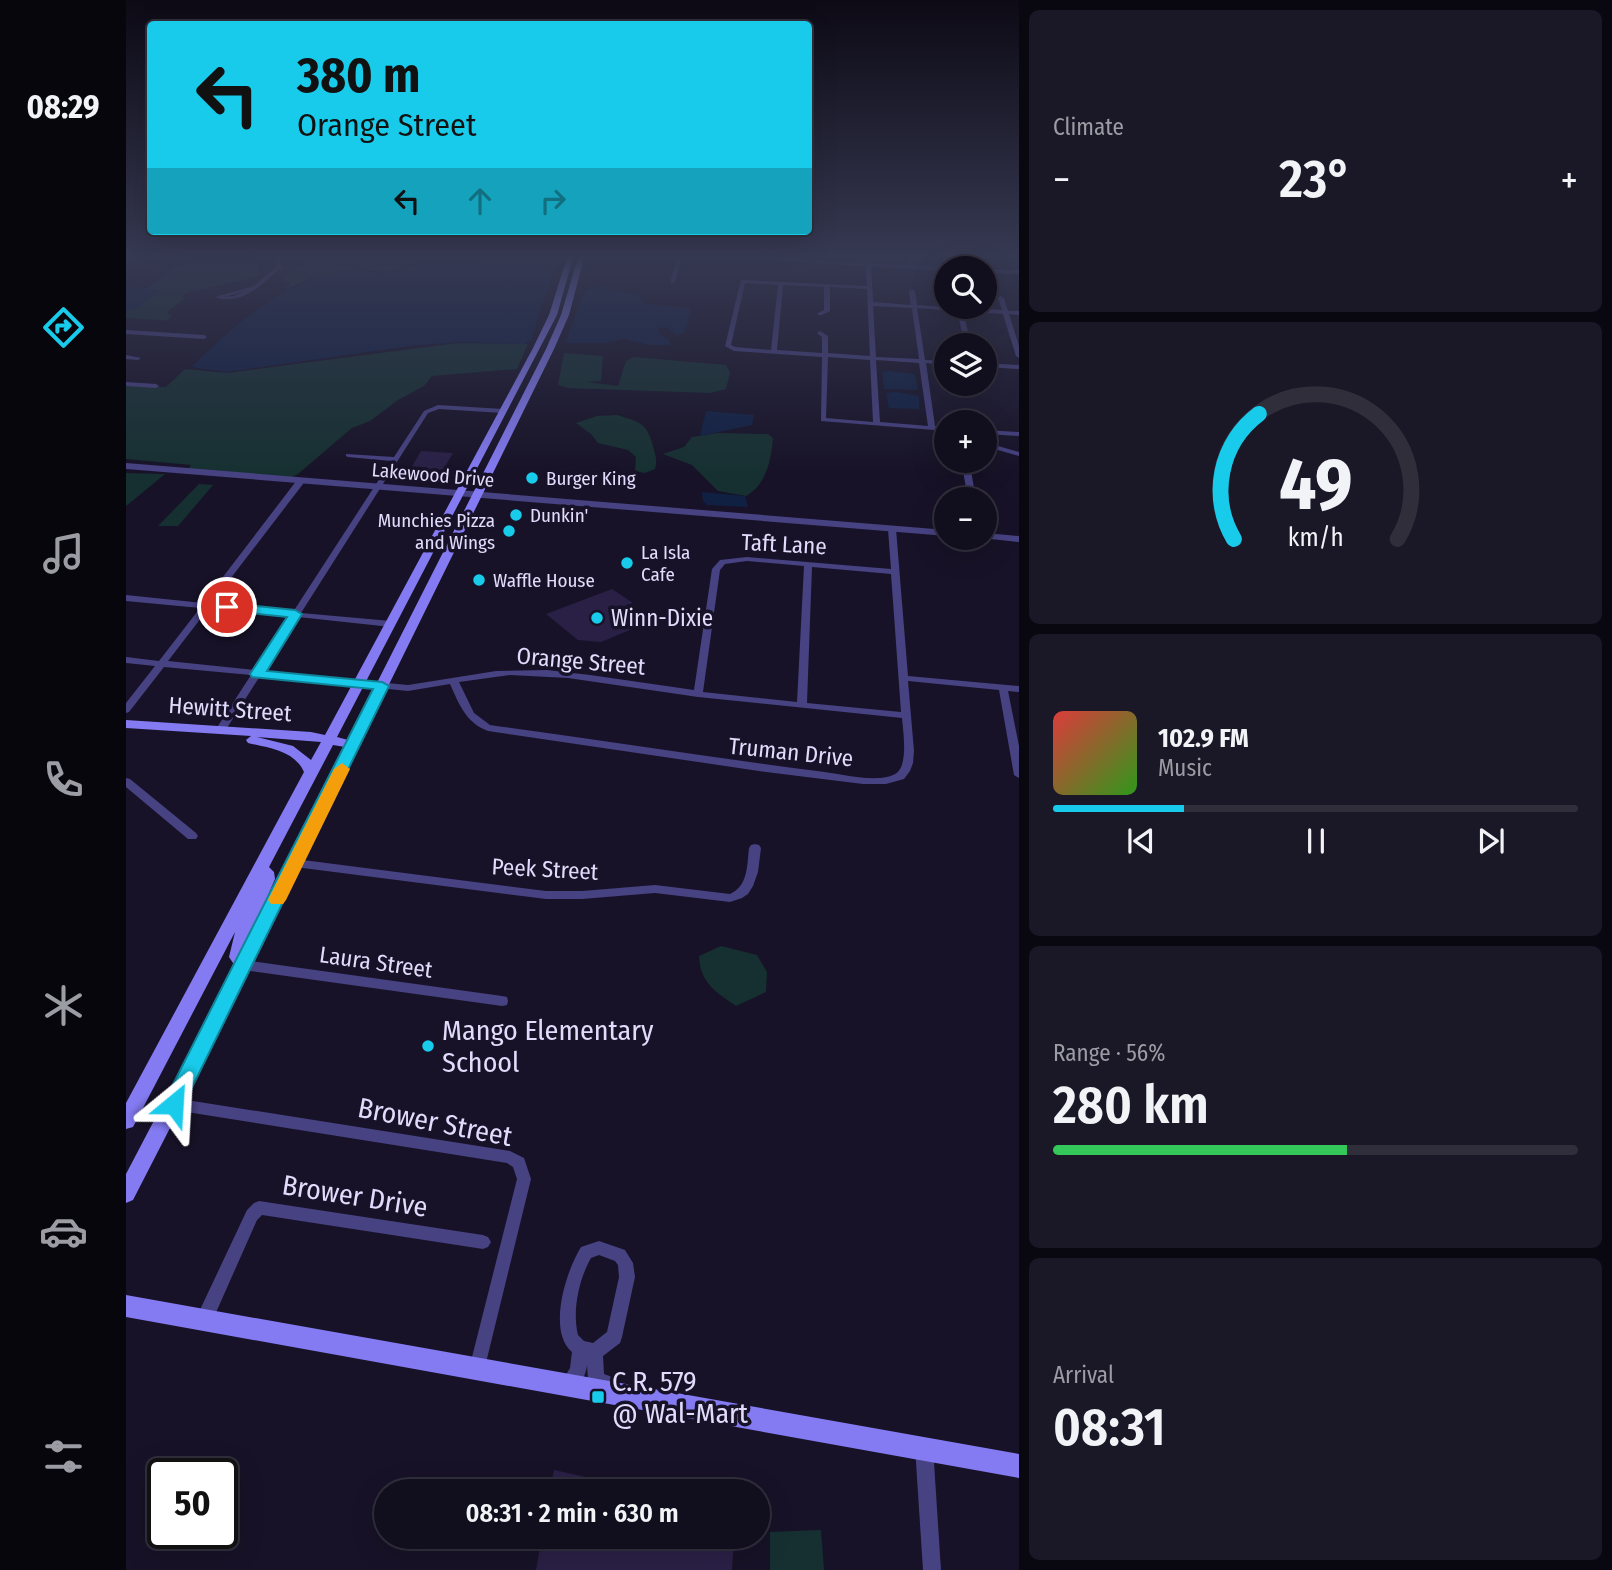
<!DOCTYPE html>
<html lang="en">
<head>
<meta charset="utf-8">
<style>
  body { margin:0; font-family:"Fira Sans Condensed",sans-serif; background:#1a1726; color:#f1f3f6; height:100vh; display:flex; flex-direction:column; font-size:26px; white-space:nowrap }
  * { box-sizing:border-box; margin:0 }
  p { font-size:23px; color:#9c9ca4 }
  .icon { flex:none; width:38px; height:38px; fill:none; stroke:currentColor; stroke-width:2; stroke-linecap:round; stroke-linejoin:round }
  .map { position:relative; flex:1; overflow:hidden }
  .side { display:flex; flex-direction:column; gap:10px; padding:10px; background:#090810; width:593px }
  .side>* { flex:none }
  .hud { position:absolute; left:21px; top:21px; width:665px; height:214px; border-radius:7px; box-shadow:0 7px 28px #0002,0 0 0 2px #302e3b; background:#19cbeb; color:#111; overflow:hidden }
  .controls { position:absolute; left:808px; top:256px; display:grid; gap:14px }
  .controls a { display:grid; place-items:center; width:63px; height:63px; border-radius:50%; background:#110e1d; box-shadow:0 7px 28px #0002,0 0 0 2px #302e3b; font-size:35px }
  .speed { position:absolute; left:21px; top:1458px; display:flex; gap:14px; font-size:35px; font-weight:700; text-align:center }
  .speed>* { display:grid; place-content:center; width:91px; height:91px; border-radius:50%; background:#110e1d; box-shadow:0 7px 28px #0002,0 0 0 2px #302e3b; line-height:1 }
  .speed .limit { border:4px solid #111; border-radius:10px; background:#fff; color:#111 }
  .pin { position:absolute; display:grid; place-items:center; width:60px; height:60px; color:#fff; margin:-30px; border:4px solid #fff; border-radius:50%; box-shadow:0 2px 7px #0007 }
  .me { position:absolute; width:77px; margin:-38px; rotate:27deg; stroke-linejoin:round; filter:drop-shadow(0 0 5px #0008) }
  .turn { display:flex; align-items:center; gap:24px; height:147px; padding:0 35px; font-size:32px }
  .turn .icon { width:91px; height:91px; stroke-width:2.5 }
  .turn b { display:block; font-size:49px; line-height:60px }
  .lanes { display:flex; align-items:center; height:66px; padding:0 35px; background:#0003; justify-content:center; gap:35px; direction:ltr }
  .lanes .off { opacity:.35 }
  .big { font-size:52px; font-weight:600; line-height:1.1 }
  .side .tile { flex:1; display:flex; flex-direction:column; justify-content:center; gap:10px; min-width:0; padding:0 24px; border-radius:10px; background:#1a1726 }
  .side .dial { align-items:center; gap:0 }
  .dial svg { height:182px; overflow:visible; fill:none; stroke:#302e3b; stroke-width:7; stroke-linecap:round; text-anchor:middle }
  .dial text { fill:#f1f3f6; stroke:none }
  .song { display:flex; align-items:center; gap:21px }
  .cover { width:84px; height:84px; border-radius:10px; background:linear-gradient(135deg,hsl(0 70% 55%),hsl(110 70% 35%)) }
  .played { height:7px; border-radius:4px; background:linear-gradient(90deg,#19cbeb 25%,#302e3b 25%) }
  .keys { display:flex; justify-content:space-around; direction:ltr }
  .heat { display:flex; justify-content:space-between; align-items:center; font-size:38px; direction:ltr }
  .charge { height:10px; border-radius:5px; background:linear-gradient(90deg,#34c759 56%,#302e3b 0) }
  .trip { position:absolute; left:248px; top:1479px; width:396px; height:70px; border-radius:35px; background:#110e1d; box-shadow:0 7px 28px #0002,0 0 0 2px #302e3b; font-weight:600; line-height:70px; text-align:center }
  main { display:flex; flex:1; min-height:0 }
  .menu { display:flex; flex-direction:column; width:126px; justify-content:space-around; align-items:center; background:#07060c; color:#9c9ca4 }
  .menu .icon { width:49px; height:49px }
  .menu .selected { color:#19cbeb }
  .menu b { font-size:32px; color:#f1f3f6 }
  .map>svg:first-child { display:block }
  .green { fill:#163031 }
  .water { fill:#102043 }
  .building { fill:#2a2046 }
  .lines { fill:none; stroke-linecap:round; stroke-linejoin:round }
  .minor { fill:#474282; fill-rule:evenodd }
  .tertiary { fill:#474282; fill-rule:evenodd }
  .secondary { fill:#847bf3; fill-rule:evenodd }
  .route { fill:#19cbeb; stroke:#108499; stroke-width:2 }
  .slow { fill:#f59e0b }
  .poi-dot { fill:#19cbeb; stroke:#171227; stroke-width:2.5 }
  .labels { text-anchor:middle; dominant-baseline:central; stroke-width:7; stroke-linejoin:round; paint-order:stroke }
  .far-street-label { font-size:19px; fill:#e1dcfc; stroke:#171227 }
  .far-poi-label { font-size:19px; fill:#e1dcfc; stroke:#171227; text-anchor:start }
  .street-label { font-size:23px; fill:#e1dcfc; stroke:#171227 }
  .poi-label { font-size:23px; fill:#e1dcfc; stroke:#171227; text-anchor:start }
  .near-poi-label { font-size:28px; fill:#e1dcfc; stroke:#171227; text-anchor:start }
  .near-street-label { font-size:28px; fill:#e1dcfc; stroke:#171227 }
</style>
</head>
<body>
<main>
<nav class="menu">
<b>08:29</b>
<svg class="icon selected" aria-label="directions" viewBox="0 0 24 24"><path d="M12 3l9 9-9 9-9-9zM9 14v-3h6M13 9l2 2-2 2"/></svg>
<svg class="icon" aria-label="music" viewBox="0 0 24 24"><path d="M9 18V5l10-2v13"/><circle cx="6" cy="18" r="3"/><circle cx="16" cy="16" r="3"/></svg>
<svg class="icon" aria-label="phone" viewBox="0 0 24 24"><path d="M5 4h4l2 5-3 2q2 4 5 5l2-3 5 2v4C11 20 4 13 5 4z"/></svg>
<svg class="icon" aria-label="climate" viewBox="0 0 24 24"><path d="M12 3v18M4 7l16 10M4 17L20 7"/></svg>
<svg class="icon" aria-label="car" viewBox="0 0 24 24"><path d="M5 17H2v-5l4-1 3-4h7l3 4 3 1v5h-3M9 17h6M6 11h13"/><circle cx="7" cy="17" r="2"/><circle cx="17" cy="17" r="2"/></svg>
<svg class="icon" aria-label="filters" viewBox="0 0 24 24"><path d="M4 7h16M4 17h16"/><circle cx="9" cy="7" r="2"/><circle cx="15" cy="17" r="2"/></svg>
</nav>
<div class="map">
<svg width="893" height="1570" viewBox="0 0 893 1570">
  <rect width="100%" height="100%" fill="#171227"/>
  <g class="green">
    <path d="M186 254H437L431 267 305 259 281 264 261 273 236 268 218 270 185 278 160 289 164 282 155 281Z"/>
    <path d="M88 260H133V276L60 293 56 297 58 299 40 313 46 315 42 320 49 321 0 318V311L11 308 33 291 21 289 49 266Z"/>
    <path d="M331 343 402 344 391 369 306 376 298 386 272 400 244 421 226 428 172 474 164 478 61 470 65 465 0 459V386L40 387 59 369 101 373Z"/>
    <path d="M438 353 477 356 475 381 461 382 492 386 500 361 508 357 600 365 604 373 600 389 584 393 442 388 432 385Z"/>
    <path d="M491 415C514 422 521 423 527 446 529 455 532 459 529 469L519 473 509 471 510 457 502 450 472 443 465 434 450 423 471 416Z"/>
    <path d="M592 433 642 434 647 438C645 460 641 484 620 496L592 491 566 465 537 454 558 447 566 437Z"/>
    <path d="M0 473 39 474 0 506Z"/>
    <path d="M73 484 87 485 52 526H32Z"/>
    <path d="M595 946 631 955 641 972 640 992 610 1006C590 992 574 983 573 956Z"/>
    <path d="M695 1530 698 1570H644V1532Z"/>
  </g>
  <g class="water">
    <path d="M305 259 429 267 405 340 398 344 331 342 284 346 100 372 66 367C107 325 158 282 218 271 235 267 251 276 265 273 279 270 291 261 305 259Z"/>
    <path d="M473 285 513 296 518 303 565 309 558 333 550 335 540 327 532 328 534 335 542 338 544 345H524L498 339 478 343H439L458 292Z"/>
    <path d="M0 286 34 290 10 308 0 311Z"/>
    <path d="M763 371 789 374 792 390 758 389 756 372Z"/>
    <path d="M770 392 793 396V409L763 408 760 393Z"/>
    <path d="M580 411 628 415 626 425 574 436Z"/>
    <path d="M576 492 619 496 622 507 581 505 577 501Z"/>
  </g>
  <g class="building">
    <path d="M295 451 327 453 317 470 285 468Z"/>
    <path d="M486 589 507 603 500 605 523 622 475 642 452 640 420 614Z"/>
    <path d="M428 1470 509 1488 508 1491H424Z"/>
    <path d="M416 1536H608L606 1570H410Z"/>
  </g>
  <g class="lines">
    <g class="minor">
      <path d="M153 254H158L154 260 156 267C138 283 115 307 89 297L128 286 151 266 150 260ZM119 291 108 296 99 297Z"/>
      <path d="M552 254H557L549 282 544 283Z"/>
      <path d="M733 254H737V265L732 264Z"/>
      <path d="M781 254H786L788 268 783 267Z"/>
      <path d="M742 262 745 264 747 302 785 305 783 291 786 289 789 291 791 305 831 308 830 306H836V308L876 310 872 298 875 296 878 298 882 311H893V315L883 314 893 346V358L890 356 877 314 837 311 845 345H839L831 311 791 308 799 360 821 361V365L800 363 809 426 821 427V431L695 421 696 357 608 351 599 346 615 280 741 286 739 264ZM619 283 652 285 645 350 609 347 605 345ZM657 285 698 287V310L692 313V315H696L704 311V287L741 289 744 356 702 353V336L694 331 691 333 696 337V353L651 350ZM747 306 786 308 793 359 750 357ZM702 357 744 360 747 422 700 418ZM750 360 793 363 802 426 754 422Z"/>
      <path d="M0 330 78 335 81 337 78 339 0 334Z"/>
      <path d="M0 355 15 358 12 360 0 359Z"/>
      <path d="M859 363 893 365V369L859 367Z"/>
      <path d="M0 382 30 384 33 386 30 388 0 386Z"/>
      <path d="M312 405 377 409 380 411 377 413 313 409 302 413 175 613 265 621 269 624 265 627 172 617 137 671 282 685 370 671 421 670 464 675 568 690 586 569 594 560 621 557 765 569 762 529 766 527 770 529 782 676 893 686V692L882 691 893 746V778L888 775 873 690 782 681 788 751 787 763 784 771 778 779 760 784H737L640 772 362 731C340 723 333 704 324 684L282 691 134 676 99 731 95 732 90 729 125 675 38 667 3 712 0 713V703L29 666 0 663V657L33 661 74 608 0 601V595L77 603 171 480H174L178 482 177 484 85 604 167 612 265 461 222 457 220 456V454L268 457 298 411ZM621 561 678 566 671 702 577 692 594 570 599 564ZM686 567 765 574 775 712 681 703ZM82 609 163 617 129 670 42 661ZM384 675 442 678 572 697 776 718C777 731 783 767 769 774 751 784 711 773 691 771 582 757 473 740 364 725L348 713 333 682Z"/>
      <path d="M859 430 893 432V436L859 434Z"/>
      <path d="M872 446 893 452V456L872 450 859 455V450Z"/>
      <path d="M835 460H843L850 499H842Z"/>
      <path d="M0 778 4 779 70 833 72 836 70 839H62L0 787Z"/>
      <path d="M629 844 633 845 635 848 632 872 627 886 622 894 616 898 604 902 529 893 456 899H420L169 867 165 866 163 863 165 860 169 859 420 891H456L529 885 604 894C622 886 621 866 623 848L625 845Z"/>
      <path d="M118 960 376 996 381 997 382 1001 381 1005 376 1006 118 970 114 968 112 965 114 962Z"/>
      <path d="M48 1098 384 1151 398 1158 405 1179 357 1375 351 1377 345 1375 343 1369 391 1179 387 1167 381 1163 48 1110 43 1108 41 1104 43 1100Z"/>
      <path d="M133 1201 357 1235 362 1237 365 1242 362 1247 357 1249 136 1215 131 1220 84 1326 78 1328 72 1326 70 1320 72 1314 121 1210 128 1203Z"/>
      <path d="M473 1241 499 1250 507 1263 509 1277 496 1337 494 1343 477 1356 478 1374 486 1377 488 1383 486 1389 480 1391 464 1386 462 1380 461 1365C460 1376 453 1389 442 1393L436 1391 434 1385 444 1368 446 1352C421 1331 440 1271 455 1247ZM473 1255 489 1261 492 1265 493 1277 481 1332 467 1343 458 1341 452 1335C446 1311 453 1279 465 1258Z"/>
      <path d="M798 1438 804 1441 807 1447 815 1570H797L789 1447 792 1441Z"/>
    </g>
    <g class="tertiary">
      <path d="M495 254H593L823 268H821V271L566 256 564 259Z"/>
      <path d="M859 269 893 270V274L859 273Z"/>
      <path d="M0 463 821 530V536L0 469Z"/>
      <path d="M859 533 893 536V542L856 538 859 537Z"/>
    </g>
    <g class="secondary">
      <path d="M442 254H448L431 315 211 737 222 740 420 349 435 315 453 254H459L443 315 428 349 61 1095 7 1200 0 1203V1174L109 966 103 957 109 932 7 1127 0 1129V1103L178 772C169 751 143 748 122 743L120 740 125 736 0 728V720L185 732 199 735 407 348 423 315ZM131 737 195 742 185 760 167 746ZM207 745 219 747 122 941 149 879 148 872 143 867Z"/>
      <path d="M0 1295 893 1454V1478L0 1317Z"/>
    </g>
  </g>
  <linearGradient id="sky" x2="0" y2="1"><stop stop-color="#0d0a15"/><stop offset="0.54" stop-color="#363952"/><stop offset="1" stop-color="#363952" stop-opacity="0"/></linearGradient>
  <rect width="893" height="474" fill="url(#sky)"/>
  <path class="route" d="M101 603 169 610 176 614 141 671 256 682 263 686 55 1110 48 1113 40 1110 37 1104 247 689 126 677 124 674 161 617 97 610 95 607Z"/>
  <path class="slow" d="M216 763 224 769 160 900 157 904H145L142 900 208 769Z"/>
  <g class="poi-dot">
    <circle cx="406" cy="478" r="7"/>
    <circle cx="390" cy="515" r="7"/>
    <circle cx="383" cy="531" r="7"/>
    <circle cx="501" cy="563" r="7"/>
    <circle cx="353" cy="580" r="7"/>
    <circle cx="471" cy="618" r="7"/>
    <circle cx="302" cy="1046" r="7"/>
    <rect x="465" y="1390" width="14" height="14" rx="3.5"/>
  </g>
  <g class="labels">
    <g class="far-street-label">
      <text transform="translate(307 475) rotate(5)">Lakewood Drive</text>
    </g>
    <g class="far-poi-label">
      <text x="420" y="478">Burger King</text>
      <text x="404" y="515">Dunkin'</text>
      <text x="369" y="520" text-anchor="end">Munchies Pizza<tspan x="369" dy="22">and Wings</tspan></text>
      <text x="515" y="552">La Isla<tspan x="515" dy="22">Cafe</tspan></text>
      <text x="367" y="580">Waffle House</text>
    </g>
    <g class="street-label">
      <text transform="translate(658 544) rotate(3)">Taft Lane</text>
      <text transform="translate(455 661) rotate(5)">Orange Street</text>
      <text transform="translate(104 709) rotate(4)">Hewitt Street</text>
      <text transform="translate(665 752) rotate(6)">Truman Drive</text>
      <text transform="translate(419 869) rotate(3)">Peek Street</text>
      <text transform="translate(250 962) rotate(8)">Laura Street</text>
    </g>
    <g class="poi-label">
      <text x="485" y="618">Winn-Dixie</text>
    </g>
    <g class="near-poi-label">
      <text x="316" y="1030">Mango Elementary<tspan x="316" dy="32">School</tspan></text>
      <text x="486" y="1381">C.R. 579<tspan x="486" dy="32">@ Wal-Mart</tspan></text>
    </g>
    <g class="near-street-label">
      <text transform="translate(309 1122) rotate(11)">Brower Street</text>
      <text transform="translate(229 1196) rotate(9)">Brower Drive</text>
    </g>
  </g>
</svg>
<div class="controls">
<a><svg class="icon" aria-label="search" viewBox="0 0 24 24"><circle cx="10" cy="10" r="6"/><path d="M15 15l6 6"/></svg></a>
<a><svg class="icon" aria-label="layers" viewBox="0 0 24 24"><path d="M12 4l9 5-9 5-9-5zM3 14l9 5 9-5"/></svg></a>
<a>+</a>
<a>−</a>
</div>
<div class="speed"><div class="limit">50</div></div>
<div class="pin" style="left:101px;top:607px;background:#d93025"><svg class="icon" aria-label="arrive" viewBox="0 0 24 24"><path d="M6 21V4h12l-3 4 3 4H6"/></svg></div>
<svg class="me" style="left:48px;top:1104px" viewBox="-20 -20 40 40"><path d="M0-17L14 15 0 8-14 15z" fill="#19cbeb" stroke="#fff" stroke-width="4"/></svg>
<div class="trip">08:31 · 2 min · 630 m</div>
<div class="hud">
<div class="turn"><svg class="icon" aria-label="left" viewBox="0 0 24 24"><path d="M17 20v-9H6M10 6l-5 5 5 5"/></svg><div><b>380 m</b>Orange Street</div></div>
<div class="lanes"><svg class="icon" aria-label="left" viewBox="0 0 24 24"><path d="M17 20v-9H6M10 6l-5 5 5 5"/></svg><svg class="icon off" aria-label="ahead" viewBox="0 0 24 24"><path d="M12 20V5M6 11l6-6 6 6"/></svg><svg class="icon off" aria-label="right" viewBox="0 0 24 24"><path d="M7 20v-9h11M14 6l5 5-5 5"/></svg></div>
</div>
</div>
<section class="side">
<div class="tile"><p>Climate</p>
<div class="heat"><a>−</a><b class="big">23°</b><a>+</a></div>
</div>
<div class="tile dial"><svg viewBox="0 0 100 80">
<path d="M14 69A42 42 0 1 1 86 69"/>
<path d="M14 69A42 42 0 0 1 25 14" stroke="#19cbeb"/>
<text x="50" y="56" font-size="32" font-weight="700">49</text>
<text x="50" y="72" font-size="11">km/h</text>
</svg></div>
<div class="tile">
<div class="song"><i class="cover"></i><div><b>102.9 FM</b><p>Music</p></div></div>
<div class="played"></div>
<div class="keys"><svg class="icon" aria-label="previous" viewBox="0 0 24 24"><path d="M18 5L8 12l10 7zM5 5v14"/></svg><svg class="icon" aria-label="pause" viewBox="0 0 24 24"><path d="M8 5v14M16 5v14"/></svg><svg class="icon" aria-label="next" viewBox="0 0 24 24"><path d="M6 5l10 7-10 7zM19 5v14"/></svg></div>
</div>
<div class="tile"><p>Range · 56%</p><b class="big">280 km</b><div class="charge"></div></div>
<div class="tile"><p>Arrival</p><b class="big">08:31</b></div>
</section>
</main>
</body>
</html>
